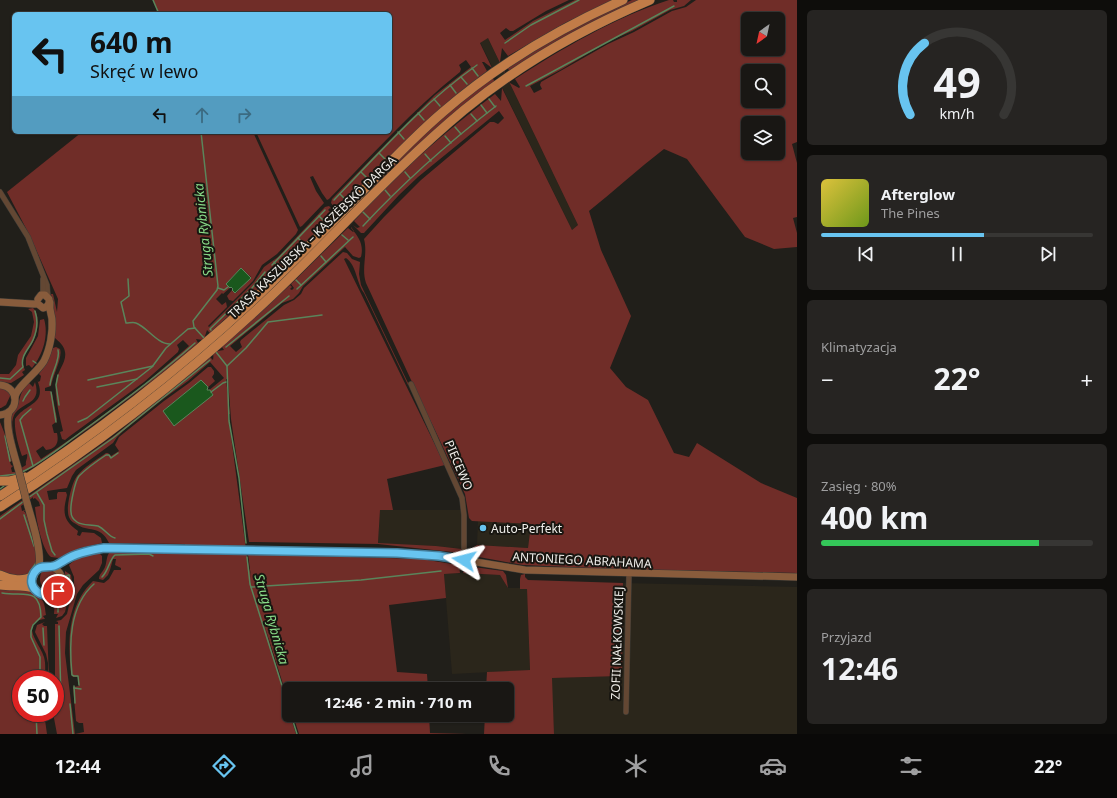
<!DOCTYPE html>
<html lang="pl">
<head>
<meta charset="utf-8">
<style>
  body { margin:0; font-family:"Noto Sans",sans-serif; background:#262422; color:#f1f3f6; height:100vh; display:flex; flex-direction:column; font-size:15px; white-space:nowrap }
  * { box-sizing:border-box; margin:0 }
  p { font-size:13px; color:#9f9fa0 }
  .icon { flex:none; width:22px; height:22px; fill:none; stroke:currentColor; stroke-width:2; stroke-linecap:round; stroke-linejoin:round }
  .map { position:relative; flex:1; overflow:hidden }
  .sheet { display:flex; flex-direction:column; gap:10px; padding:10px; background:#0e0d0b; width:320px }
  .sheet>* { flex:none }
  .banner { position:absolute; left:12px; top:12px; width:380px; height:122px; border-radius:6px; box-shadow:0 1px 3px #0004,0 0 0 1px #373634; background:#68c4f0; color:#111; overflow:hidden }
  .needle { width:26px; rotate:213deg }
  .fabs { position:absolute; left:741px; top:12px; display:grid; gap:8px }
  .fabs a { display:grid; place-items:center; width:44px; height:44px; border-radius:6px; background:#191714; box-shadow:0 1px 3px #0004,0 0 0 1px #373634; font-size:20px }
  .speed { position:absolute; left:12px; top:670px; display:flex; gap:8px; font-size:20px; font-weight:700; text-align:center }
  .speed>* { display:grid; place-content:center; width:52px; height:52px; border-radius:50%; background:#191714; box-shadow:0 1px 3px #0004,0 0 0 1px #373634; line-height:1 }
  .speed .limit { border:6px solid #d22; background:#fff; color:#111 }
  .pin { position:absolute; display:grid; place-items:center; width:34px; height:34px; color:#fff; margin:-17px; border:2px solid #fff; border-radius:50%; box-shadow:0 1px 4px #0007 }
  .me { position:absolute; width:44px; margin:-22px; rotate:279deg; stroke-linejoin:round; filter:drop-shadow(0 0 3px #0008) }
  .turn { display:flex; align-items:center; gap:14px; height:84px; padding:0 12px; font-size:18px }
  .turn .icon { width:52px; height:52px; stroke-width:2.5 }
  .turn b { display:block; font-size:28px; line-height:34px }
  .lanes { display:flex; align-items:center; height:38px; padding:0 12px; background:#0003; justify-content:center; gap:20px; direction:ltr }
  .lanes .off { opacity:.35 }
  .big { font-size:30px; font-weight:700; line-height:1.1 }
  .sheet .widget { flex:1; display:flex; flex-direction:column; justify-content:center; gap:6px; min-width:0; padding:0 14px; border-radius:6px; background:#262422 }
  .sheet .dial { align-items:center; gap:0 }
  .dial svg { height:104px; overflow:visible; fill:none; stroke:#373634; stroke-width:7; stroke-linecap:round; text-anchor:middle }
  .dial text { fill:#f1f3f6; stroke:none }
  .song { display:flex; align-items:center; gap:12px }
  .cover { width:48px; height:48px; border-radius:6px; background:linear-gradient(135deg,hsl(50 70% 55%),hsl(80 70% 35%)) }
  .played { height:4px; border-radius:2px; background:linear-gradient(90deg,#68c4f0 60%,#373634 60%) }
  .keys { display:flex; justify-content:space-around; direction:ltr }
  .heat { display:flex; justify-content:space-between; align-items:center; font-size:22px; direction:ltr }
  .charge { height:6px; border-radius:3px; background:linear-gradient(90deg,#34c759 80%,#373634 0) }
  .trip { position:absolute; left:282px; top:682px; width:232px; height:40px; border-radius:6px; background:#191714; box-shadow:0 1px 3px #0004,0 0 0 1px #373634; font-weight:700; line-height:40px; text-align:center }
  .tabs { display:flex; height:64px; justify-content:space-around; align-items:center; background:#0a0908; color:#9f9fa0 }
  .tabs .icon { width:28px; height:28px }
  .tabs .on { color:#68c4f0 }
  .tabs b { font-size:18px; color:#f1f3f6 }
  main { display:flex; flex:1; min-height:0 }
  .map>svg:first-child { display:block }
  .built { fill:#2b261b }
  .green { fill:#702d28; fill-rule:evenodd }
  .water { fill:#1a581d; stroke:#5a855b }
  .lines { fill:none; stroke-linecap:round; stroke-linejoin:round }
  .stream { stroke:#5a855b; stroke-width:1.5 }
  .minor-casing { stroke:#3e3c37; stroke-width:6 }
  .secondary-casing { stroke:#3e3c37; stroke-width:8 }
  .motorway-casing { stroke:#3e3c37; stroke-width:10 }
  .minor { stroke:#634733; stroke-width:5 }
  .secondary { stroke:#895c3c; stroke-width:7 }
  .motorway { stroke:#c17c48; stroke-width:9 }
  .secondary-bridge-casing { stroke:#3e3c37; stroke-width:8; stroke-linecap:butt }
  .secondary-bridge { stroke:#895c3c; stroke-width:7 }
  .route-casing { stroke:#447f9c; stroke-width:10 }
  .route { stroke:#68c4f0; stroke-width:7 }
  .poi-dot { fill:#68c4f0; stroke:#181611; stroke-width:1.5 }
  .labels { text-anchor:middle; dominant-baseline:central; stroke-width:4; stroke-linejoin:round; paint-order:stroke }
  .street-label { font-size:12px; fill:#f1efeb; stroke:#181611 }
  .poi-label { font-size:12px; fill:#f1efeb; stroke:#181611; text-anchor:start }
  .water-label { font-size:13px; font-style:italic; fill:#88da87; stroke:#181611 }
</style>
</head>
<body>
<main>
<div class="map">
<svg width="797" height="734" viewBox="0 0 797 734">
  <rect width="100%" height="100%" fill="#211f1a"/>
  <g class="built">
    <path d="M488 38 578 225 572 230 480 42Z"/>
    <path d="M380 510H461L462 549 436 546 378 544Z"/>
    <path d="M478 521 531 524 528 548 477 545Z"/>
    <path d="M463 573 500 575 508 588H527L530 670 452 674 444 574Z"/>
    <path d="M623 583 797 587V734H554L551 678 622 676Z"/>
  </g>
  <g class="green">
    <path d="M153 0H569L546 11 513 31H510L506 28 500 33 505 40 533 21 575 0H613L565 23 508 56 502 48 500 62 510 83 519 88 520 87 515 79C563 48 614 18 669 0H673L674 2H677V0H691L684 6 670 10 632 31 609 41 562 69 530 86 534 93 542 89 540 85 541 82 608 44 634 32 672 11 686 7 696 0H797V142L792 144 797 163V217L793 218 797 233V247L774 249 745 237 687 159 664 149C638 169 614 191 589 211L601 250 631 316 610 368 626 387 648 400 674 453 689 457 697 443 761 483 797 498V573L616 569 523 565 468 555V551L477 545 528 548 531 524 472 521 469 518 465 494 433 426 411 384 412 382 366 283C361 268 368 254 364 239L384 217 421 180 490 122H494L498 124 504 118 499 111 418 177 399 195 364 233H361L353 225 357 228 360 227 354 221C396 175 444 132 495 94L501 101 502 88 572 230 578 225 488 38 480 43 492 68 484 62H482L487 71 446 104 409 137 334 215 339 208 334 204 333 205 336 209 331 203 332 199 378 152 435 95 471 67 466 60 459 65 461 69 460 72C412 110 371 156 329 199L327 200 322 193 313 176 310 177 316 191 324 203 302 226 300 227 256 132H390V14H159ZM748 19H778V49H748ZM748 71H778V101H748ZM748 123H778V153H748Z"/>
    <path d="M632 0H641L510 72 507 67C547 41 589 18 632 0Z"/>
    <path d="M492 77 495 82 216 342 214 340 437 121Z"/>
    <path d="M82 132H253L298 230 296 234 277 254 262 265 253 281 233 301 229 300 227 296 233 289 232 291 236 293 251 277 241 268 226 284 230 288 231 287 223 294 222 293 216 299 222 305 226 302 227 307 208 326 209 327 254 282 264 267 278 257 325 207 329 206 334 211 330 208 328 210 334 215 272 276 270 274 272 272 270 271 268 273 271 277 212 331 210 333 207 330 205 336 218 351 224 350 222 347 223 346 290 285 292 287 290 289 292 290 294 288 291 284 354 222 348 228 353 232 354 231 351 227V228C359 237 364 245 361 257L359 258 353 256 345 247 303 286 299 293 293 299 282 303 230 346 236 352 242 347 240 342 241 340 284 305 294 300 301 294 304 288 343 252 347 253 352 259 360 262 359 274 361 285 409 385H408L364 293C356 282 357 266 346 258L344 259 445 465 387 479 393 510H380L378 543 436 546 462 549 461 553 378 544 249 542 231 419 228 379H226L230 414H228L229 421 247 557 251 577 248 554 421 559 459 565 460 573 444 574 446 598 389 605 397 672 427 674 428 689H289V703L263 621 289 710V715H290L296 734H57L53 713H55V624H58V622L56 621 61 620 67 614 74 584V577L69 565C77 557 88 555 99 553L102 556V563L99 570 83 585 77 594 66 632 65 653 75 734 84 732 83 723H79L76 721 73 687 79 686 78 677H73L71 674C68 642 67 606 93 581L104 583 109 579 114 570H121V568L115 565 116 559H113L110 570 108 575 103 580 99 579C99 574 103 572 105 567 107 562 106 556 110 552H184L185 544 109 543C100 524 88 533 76 524 71 522 68 517 68 512 67 504 72 482 77 476 84 467 96 460 106 453H108L111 456 119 451 115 445 119 437 164 401 189 383 208 367H211L214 371V374L212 377 215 381 206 389 201 380 163 411 213 394 210 390 208 391 224 378 210 362 188 381 163 399 123 431 117 437 113 443 76 470 72 476 67 488 47 491 49 500 57 499V494L58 492H66L67 495C63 511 62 520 78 531L77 535 80 536 82 532 94 533 101 538 102 543 80 548 59 558 51 557C42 550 36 519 35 507L40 506 39 502 35 498 33 499V497L32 498 21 506 22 511 25 510 24 512H25L27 516C30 528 38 550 37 562 37 566 32 572 28 575L15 576 0 571V516L115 435 209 358 210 357 213 360C215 350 209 347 203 340L196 339 198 343 197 344 156 378 89 428 34 467 17 475 0 477V422L6 437 12 461 10 462 11 465 13 466 11 468 12 472H15L26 465C25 461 28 459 27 454L22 456C18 445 14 430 15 419 25 403 48 405 37 380L38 382 40 381 41 376 39 374 47 363 53 348 56 347 60 349C63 357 53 375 51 386L45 388V391H50L52 393 57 419 56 422 52 425 54 433H57C59 442 57 449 46 450L43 446 36 451 41 459 75 436 145 384 189 346 183 340 177 345 179 349 178 352 144 382 70 436 65 440 62 439 60 432 63 431C60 416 54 397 56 382 57 371 67 362 65 352 64 345 59 342 54 337V316L51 294H53L57 312 58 299 30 236 7 192Z"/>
    <path d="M33 308C41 316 37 333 33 342 30 347 25 352 23 358 22 362 23 366 25 370L22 372 24 375 11 383 0 382V374H9L16 365 18 355 31 336 34 322 32 312 28 309Z"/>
    <path d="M44 319C49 335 43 355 32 368L29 365 26 366V358L38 336 40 320Z"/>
    <path d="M35 382C43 407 18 401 13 418 10 427 16 446 18 455 15 445 8 425 12 415 13 411 17 409 18 405 21 394 21 391 29 383L33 387Z"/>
    <path d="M0 387 3 388 11 394 6 405 1 408H0Z"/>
    <path d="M466 566 503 571 506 575 508 588 500 575 463 573Z"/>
    <path d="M47 568C55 569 59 575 59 583L55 591 46 593C41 583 37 581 43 569Z"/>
    <path d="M65 571 71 575 72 582 65 612 62 616 56 618 58 614H54L55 600 62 592 65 586Z"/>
    <path d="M525 574V577L528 580 623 583 622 676 552 678 554 734H484L485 715H507V689H486L487 672 530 670 527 589H520V579L521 575Z"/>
    <path d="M0 589C15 590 33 588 42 600 45 603 45 610 46 615L43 616 45 619C18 622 41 645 44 657 46 664 45 672 45 679H21V713H44L47 734H0Z"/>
    <path d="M45 622 42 624 44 626H47L49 679H48V663L46 654 35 632 37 625Z"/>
    <path d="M293 715H429L430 733 467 734H299Z"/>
  </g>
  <g class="water">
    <path d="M241 268 251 278 235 293 232 290 233 289 231 287 230 288 226 284Z"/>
    <path d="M201 380 208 387 207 390H210L213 395 174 426 163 411Z"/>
  </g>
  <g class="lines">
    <g class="stream">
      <path d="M153 0 159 14"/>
      <path d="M505 43 531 25 579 0"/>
      <path d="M472 68 478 76"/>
      <path d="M461 77 467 84"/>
      <path d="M450 85 456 93"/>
      <path d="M526 86 674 6"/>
      <path d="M434 99 440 106"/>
      <path d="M489 99 495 107"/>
      <path d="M481 105 487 113"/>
      <path d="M418 113 424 120"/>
      <path d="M471 114 477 121"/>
      <path d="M455 127 461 134"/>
      <path d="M201 132 218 286 217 290 193 321 194 327 204 338"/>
      <path d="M398 132 404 139"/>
      <path d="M445 136 451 143"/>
      <path d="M379 153 385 159"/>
      <path d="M425 154 431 161"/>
      <path d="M361 172 367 178"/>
      <path d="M405 172 410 178"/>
      <path d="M385 190 390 196"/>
      <path d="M340 194 346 200"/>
      <path d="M334 200C380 152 423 103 477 65"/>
      <path d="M363 212 370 219"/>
      <path d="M319 216 325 222"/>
      <path d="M363 226C403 183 448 143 496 106"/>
      <path d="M342 235 348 240"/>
      <path d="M298 238 304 244"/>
      <path d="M321 256 326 262"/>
      <path d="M274 262 279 268"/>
      <path d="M272 265 325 210"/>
      <path d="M128 279 129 296 121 302 126 323C129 323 134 322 136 323 147 327 157 344 170 344"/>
      <path d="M296 280 301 285"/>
      <path d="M218 288 224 290 228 287"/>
      <path d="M297 289 353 237"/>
      <path d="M211 330 210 329 252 288 265 272"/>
      <path d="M226 347 289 296"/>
      <path d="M216 352 227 366 229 421 239 478 246 543"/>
      <path d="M33 361 36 363"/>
      <path d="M227 366 246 348 268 322 322 315"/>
      <path d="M58 375 56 385 59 405"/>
      <path d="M0 378 10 379 23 367C20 356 29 349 33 340 37 331 38 320 35 311"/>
      <path d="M88 380 153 366"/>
      <path d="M50 385C51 373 61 359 58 350"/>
      <path d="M97 387 137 379"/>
      <path d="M51 392 56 422"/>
      <path d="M211 392 223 383 226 382"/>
      <path d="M23 401 25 397 30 390"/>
      <path d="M31 409 23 416 20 420 33 466"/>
      <path d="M78 422 87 418 152 367 166 348 188 329 195 328"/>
      <path d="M5 436 10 461"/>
      <path d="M22 472C43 462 62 446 80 433 120 404 159 375 195 343"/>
      <path d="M0 476 17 474"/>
      <path d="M0 489 4 486"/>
      <path d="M37 493 44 505V520L47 534 52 551 55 555"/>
      <path d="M28 498 113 438 210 360"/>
      <path d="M24 515 34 546"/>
      <path d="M0 519 24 501"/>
      <path d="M115 538C109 537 105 529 98 526 91 524 83 526 77 522 74 520 71 516 71 512 70 505 75 481 79 476 87 468 97 461 106 455H109L111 458 118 453"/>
      <path d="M247 557 250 584 289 708"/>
      <path d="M29 573 36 563"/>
      <path d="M102 577C109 570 109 560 115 555L149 554 153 556"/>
      <path d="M251 587 361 580 441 571"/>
      <path d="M2 593C24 597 40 586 41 617L33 625 31 631V637L40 657V679"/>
      <path d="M58 612C58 609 58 605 59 602 63 591 72 592 69 575L65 576"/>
      <path d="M59 626 61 700"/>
      <path d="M43 628 44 645"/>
      <path d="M79 685 78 676H74L72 675C69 644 69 606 94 584"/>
      <path d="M74 686 75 703"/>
      <path d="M74 688 81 689"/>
      <path d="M55 693H61"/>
      <path d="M70 704 73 734"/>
      <path d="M36 713 37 734"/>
      <path d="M291 715 297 734"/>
    </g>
    <g class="minor-casing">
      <g id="minor">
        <path d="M0 192 28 237 47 285 48 297"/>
        <path d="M41 295 43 292V279"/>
        <path d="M411 384 462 498 464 515V560"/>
        <path d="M626 712 629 574"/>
      </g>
    </g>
    <g class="secondary-casing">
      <g id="secondary">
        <path d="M0 302 33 304H38L43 308C48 307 50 304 49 299L45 295H41L38 299"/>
        <path d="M0 385C20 387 20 413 0 415"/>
        <path d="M15 397C17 386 37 373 44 361 50 349 53 332 52 319 51 313 49 309 50 303"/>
        <path d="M9 412C4 425 14 454 18 468"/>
        <path d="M27 503C31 517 44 557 38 569"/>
        <path d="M51 566C57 566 60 563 65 560 71 556 78 554 85 552 107 545 130 548 153 548L397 553 439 556 525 570 797 577"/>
        <circle cx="47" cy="581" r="15"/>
      </g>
    </g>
    <g class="motorway-casing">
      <g id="motorway">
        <path d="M0 481H9L25 477"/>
        <path d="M0 496C92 437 180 369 260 294 291 264 322 234 351 203 381 172 410 140 443 112 497 65 558 29 623 0"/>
        <path d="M0 507C94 447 184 378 266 301 333 238 393 169 464 110 520 64 584 28 650 0"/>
        <path d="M0 575C10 580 24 582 33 576"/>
        <path d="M0 585C10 587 26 584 35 589"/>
      </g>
    </g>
    <use href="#minor" class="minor"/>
    <use href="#secondary" class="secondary"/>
    <use href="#motorway" class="motorway"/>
    <g class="secondary-bridge-casing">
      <path id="secondary-bridge" d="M18 468 27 503"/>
    </g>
    <use href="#secondary-bridge" class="secondary-bridge"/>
  </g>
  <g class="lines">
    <g class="route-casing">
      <path id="route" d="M58 591C44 602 25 588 34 573 40 564 46 568 54 566 58 565 61 562 65 560 76 553 91 550 104 548L397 553 439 556 464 560"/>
    </g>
    <use href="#route" class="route"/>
  </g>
  <circle class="poi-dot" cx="483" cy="528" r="4"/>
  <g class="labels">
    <g class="street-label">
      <text transform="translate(312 237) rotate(-44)">TRASA KASZUBSKA – KASZËBSKÔ DARGA</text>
      <text transform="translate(459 465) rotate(67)">PIECEWO</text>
      <text transform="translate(582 560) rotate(3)">ANTONIEGO ABRAHAMA</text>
      <text transform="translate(617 643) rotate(-88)">ZOFII NAŁKOWSKIEJ</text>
    </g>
    <g class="poi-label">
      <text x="491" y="528">Auto-Perfekt</text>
    </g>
    <g class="water-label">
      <text transform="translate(203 230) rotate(-96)">Struga Rybnicka</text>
      <text transform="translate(272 619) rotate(74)">Struga Rybnicka</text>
    </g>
  </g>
</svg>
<div class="fabs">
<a><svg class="needle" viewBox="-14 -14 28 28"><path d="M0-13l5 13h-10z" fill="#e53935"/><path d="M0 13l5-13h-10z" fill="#9f9fa0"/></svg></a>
<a><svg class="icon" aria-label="search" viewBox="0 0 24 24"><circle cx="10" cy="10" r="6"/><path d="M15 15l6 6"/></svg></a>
<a><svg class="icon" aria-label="layers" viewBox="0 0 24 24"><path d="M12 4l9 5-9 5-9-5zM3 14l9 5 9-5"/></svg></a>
</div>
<div class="speed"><div class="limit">50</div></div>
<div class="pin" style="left:58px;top:591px;background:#d93025"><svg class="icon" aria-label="arrive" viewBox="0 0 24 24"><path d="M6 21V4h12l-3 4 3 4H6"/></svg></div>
<svg class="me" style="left:464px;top:560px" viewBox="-20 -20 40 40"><path d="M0-17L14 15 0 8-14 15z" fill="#68c4f0" stroke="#fff" stroke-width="4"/></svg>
<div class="trip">12:46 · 2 min · 710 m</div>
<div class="banner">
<div class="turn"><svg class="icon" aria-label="left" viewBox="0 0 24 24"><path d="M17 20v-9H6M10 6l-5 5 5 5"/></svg><div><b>640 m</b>Skręć w lewo</div></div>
<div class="lanes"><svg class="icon" aria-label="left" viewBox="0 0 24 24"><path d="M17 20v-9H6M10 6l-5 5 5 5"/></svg><svg class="icon off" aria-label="ahead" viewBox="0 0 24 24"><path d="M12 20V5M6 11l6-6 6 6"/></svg><svg class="icon off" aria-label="right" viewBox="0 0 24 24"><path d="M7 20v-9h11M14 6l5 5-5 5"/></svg></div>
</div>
</div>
<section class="sheet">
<div class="widget dial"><svg viewBox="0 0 100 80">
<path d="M14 69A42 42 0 1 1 86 69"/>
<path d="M14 69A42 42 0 0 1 25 14" stroke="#68c4f0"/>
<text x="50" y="56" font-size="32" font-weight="700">49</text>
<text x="50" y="72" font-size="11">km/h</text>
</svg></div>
<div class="widget">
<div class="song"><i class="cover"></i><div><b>Afterglow</b><p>The Pines</p></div></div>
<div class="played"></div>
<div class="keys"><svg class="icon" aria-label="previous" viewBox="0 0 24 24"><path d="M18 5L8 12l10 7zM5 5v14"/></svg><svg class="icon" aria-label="pause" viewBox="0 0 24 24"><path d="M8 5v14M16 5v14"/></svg><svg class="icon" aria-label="next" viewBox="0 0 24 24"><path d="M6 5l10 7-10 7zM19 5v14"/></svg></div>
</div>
<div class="widget"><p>Klimatyzacja</p>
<div class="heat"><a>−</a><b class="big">22°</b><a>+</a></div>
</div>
<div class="widget"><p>Zasięg · 80%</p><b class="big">400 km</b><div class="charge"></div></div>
<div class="widget"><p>Przyjazd</p><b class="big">12:46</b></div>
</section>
</main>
<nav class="tabs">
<b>12:44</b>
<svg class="icon on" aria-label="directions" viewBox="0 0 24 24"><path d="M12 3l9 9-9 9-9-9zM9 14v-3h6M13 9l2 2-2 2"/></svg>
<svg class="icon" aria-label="music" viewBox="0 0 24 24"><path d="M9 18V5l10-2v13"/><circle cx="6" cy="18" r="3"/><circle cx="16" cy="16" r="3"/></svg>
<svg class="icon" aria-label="phone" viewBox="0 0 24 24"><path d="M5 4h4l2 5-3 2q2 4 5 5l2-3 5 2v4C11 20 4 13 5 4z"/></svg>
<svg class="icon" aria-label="climate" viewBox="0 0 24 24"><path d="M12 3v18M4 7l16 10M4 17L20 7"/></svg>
<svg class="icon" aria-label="car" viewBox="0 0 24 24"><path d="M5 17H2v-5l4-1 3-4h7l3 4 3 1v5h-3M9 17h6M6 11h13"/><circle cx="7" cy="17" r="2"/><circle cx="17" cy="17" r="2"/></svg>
<svg class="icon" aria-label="filters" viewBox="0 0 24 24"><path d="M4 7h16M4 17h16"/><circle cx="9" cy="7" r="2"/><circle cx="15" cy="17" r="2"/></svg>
<b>22°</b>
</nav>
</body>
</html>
